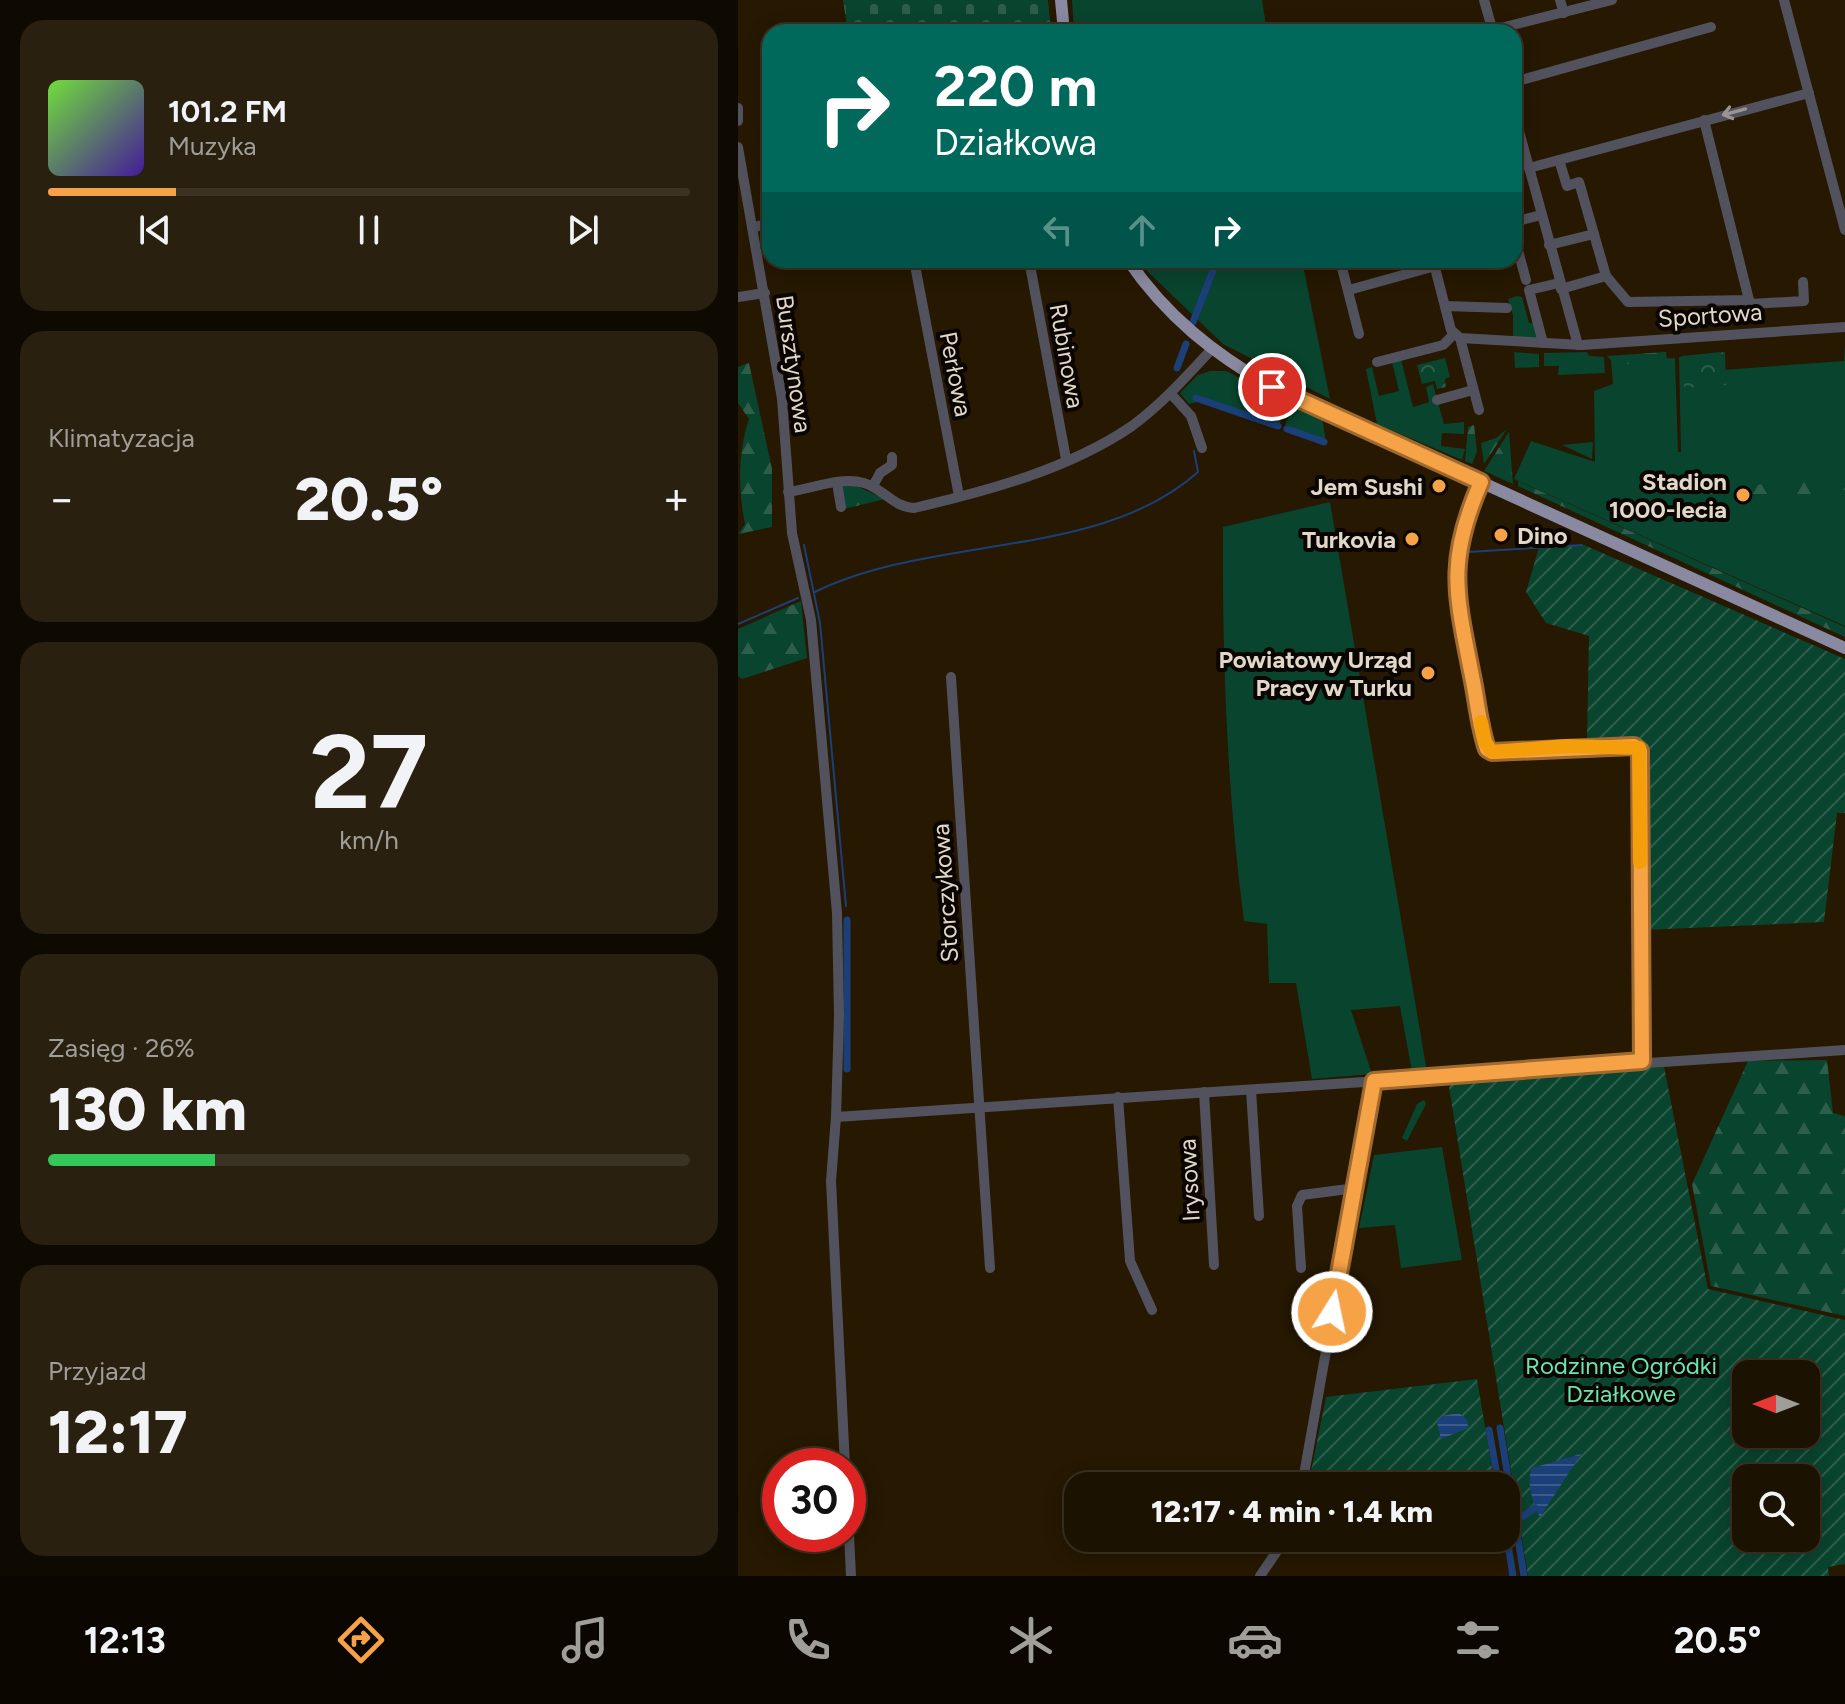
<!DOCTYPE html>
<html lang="pl">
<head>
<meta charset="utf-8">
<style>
  body { margin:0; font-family:Figtree,sans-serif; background:#292010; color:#f1f3f6; height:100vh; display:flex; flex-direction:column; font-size:30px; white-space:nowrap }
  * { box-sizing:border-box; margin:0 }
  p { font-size:26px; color:#a09e99 }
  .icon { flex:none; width:44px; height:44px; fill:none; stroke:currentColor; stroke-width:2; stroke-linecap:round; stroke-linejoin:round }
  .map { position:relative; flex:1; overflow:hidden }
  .sheet { display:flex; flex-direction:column; gap:20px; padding:20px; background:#0f0a01; width:738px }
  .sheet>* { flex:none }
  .guide { position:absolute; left:24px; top:24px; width:760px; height:244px; border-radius:24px; box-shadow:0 4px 20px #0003,0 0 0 2px #3a3223; background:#00695c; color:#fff; overflow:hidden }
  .needle { width:52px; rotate:270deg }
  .tools { position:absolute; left:994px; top:1360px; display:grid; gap:16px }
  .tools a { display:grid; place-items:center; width:88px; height:88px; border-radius:16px; background:#1c1201; box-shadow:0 4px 20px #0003,0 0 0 2px #3a3223; font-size:40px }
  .speed { position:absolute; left:24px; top:1448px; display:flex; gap:16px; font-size:40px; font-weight:700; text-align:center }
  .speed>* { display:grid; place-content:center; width:104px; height:104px; border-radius:50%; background:#1c1201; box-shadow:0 4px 20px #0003,0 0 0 2px #3a3223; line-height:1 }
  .speed .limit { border:12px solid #d22; background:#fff; color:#111 }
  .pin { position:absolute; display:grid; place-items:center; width:68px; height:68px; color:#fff; margin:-34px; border:4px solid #fff; border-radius:50%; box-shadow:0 2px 8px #0007 }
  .me { position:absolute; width:88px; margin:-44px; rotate:10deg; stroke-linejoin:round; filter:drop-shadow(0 0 6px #0008) }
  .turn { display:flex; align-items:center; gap:28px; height:168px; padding:0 40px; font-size:36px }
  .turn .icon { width:104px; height:104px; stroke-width:2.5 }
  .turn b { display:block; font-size:56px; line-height:68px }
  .lanes { display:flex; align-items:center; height:76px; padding:0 40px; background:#0003; justify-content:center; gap:40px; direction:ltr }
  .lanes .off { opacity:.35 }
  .big { font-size:60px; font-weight:800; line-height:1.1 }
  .sheet .tile { flex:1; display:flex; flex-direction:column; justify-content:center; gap:12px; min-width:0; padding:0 28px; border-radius:24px; background:#292010 }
  .sheet .dial { align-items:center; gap:0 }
  .dial b { font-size:104px; line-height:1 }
  .song { display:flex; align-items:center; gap:24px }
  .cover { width:96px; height:96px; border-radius:12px; background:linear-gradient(135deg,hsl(100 70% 55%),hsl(260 70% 35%)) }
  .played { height:8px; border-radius:4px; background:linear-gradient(90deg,#f6a247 20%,#3a3223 20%) }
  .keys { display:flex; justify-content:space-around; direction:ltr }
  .heat { display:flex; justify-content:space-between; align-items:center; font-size:44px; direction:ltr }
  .charge { height:12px; border-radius:6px; background:linear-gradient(90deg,#34c759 26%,#3a3223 0) }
  .trip { position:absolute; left:326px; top:1472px; width:456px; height:80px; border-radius:24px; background:#1c1201; box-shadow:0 4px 20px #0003,0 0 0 2px #3a3223; font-weight:800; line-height:80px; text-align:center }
  .dock { display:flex; height:128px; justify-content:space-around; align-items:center; background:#0b0700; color:#a09e99 }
  .dock .icon { width:56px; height:56px }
  .dock .on { color:#f6a247 }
  .dock b { font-size:36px; color:#f1f3f6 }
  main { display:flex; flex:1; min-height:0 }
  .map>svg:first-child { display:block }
  .grass { fill:#09442e }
  .forest { fill:url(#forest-firs) }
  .cemetery { fill:url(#cemetery-stones) }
  .park { fill:url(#park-crowns) }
  .garden { fill:url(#garden-furrows); fill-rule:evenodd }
  .water { fill:url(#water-rules) }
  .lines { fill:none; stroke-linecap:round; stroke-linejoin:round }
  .stream { stroke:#1b3f79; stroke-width:2 }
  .canal { stroke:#1b3f79; stroke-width:7 }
  .minor { stroke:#52525e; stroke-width:10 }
  .major { stroke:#8989a2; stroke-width:12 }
  .oneway { stroke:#9a9594 }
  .route-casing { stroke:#a0692e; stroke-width:20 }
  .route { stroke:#f6a247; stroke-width:14 }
  .slow { stroke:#f59e0b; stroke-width:14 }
  .poi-dot { fill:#f6a247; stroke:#0a0501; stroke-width:3 }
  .labels { text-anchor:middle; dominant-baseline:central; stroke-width:8; stroke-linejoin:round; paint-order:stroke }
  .street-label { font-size:24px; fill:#e1d8c9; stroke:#0a0501 }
  .poi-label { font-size:24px; font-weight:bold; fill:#e1d8c9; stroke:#0a0501; text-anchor:end }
  .park-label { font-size:24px; fill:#6ae5ae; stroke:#0a0501 }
</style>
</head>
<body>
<main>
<section class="sheet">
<div class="tile">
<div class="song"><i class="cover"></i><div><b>101.2 FM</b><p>Muzyka</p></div></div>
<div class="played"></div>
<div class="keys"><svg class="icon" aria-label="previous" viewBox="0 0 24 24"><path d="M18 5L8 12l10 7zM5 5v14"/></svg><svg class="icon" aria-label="pause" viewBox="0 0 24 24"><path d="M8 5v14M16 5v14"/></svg><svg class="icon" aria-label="next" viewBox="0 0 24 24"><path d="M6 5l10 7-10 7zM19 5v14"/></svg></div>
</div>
<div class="tile"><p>Klimatyzacja</p>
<div class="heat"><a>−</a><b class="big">20.5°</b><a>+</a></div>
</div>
<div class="tile dial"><b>27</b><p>km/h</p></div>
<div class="tile"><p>Zasięg · 26%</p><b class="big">130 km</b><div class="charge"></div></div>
<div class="tile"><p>Przyjazd</p><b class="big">12:17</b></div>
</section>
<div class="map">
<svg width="1107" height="1576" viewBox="0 0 1107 1576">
  <defs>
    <pattern id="forest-firs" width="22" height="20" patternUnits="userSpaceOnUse" patternTransform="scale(2)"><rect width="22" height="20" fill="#09442e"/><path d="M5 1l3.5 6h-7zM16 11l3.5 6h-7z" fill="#2d5e4b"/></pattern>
    <pattern id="cemetery-stones" width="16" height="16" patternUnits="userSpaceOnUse" patternTransform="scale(2)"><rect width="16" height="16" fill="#09442e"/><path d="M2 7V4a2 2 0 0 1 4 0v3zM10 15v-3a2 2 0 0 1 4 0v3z" fill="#2d5e4b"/></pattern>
    <pattern id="park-crowns" width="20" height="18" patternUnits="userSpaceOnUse" patternTransform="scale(2)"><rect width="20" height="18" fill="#09442e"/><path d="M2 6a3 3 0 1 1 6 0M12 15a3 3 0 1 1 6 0" fill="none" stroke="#2d5e4b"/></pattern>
    <pattern id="garden-furrows" width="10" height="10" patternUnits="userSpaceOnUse" patternTransform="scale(2)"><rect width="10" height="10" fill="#09442e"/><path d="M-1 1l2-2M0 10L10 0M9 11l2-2" fill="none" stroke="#2d5e4b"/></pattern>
    <pattern id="water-rules" width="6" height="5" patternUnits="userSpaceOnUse" patternTransform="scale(2)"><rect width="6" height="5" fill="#1b3f79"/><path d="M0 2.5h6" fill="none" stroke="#3c5a8b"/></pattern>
  </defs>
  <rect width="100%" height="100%" fill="#261801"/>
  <g class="grass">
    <path d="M334 0H524L529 32H336Z"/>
    <path d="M403 260H564L592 399 485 344 410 272Z"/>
    <path d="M779 296 784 297 791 323H796L800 339 775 337V315L770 299Z"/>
    <path d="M1107 345V626L776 479 793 441 857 462 856 391 875 384 873 361 937 358 940 452H943L941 357 982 352 984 370 1106 361Z"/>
    <path d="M776 352 801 354V367L777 368Z"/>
    <path d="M848 352 852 356 866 357 867 373 820 375 821 366H806V353Z"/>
    <path d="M663 359 675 407 691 402 688 387 695 384 706 424 726 422V434L704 433 703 446 727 449 724 460 639 424 628 369 634 367 641 396 661 391 654 362Z"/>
    <path d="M472 371H488L548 401 542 424 465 401 451 404 442 393 460 375Z"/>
    <path d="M555 405 584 417 588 442 547 425Z"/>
    <path d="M855 442 854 459 824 445Z"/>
    <path d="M592 502 689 1072H674L662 1006 613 1010 634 1074 574 1079 558 983H531L529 924 506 921C489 791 484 659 485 527Z"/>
    <path d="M686 1100 688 1104 669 1141 664 1138 679 1104Z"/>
    <path d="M704 1147 724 1260 663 1268 657 1225 621 1228 636 1155Z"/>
  </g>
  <g class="forest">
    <path d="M928 352 929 361 878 365 869 356Z"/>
    <path d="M11 363 34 469V527L0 534 7 524C0 490 0 451 11 419L0 403V367Z"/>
    <path d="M736 425 739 451 734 464 727 461 730 427Z"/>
    <path d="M769 429 746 464 743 443 758 438Z"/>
    <path d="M771 432 775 484 746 471Z"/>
    <path d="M1107 477V490L962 508 957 501 959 494 1026 484Z"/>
    <path d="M780 481 1107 627V637L780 486Z"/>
    <path d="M116 485 147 499 106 509 103 486Z"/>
    <path d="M63 601 69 658 4 679 0 676V629Z"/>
    <path d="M1089 1060 1095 1113 1107 1116V1316L973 1286 954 1184 1010 1061Z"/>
  </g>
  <path class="cemetery" d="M105 0H310L313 32H110Z"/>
  <g class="park">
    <path d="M987 352 988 385 946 388 944 356Z"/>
    <path d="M707 358 712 377 707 379 708 387 699 389 697 381 684 384 679 365Z"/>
  </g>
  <g class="garden">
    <path d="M846 545 1107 659V813H1099L1086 922 907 930 904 744 849 741 851 636 808 623 788 592 801 547Z"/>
    <path d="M926 1067 970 1289 1107 1320V1564L1090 1567 1091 1576H790L711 1087 715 1081ZM1008 1374H1068V1434H1008ZM1008 1478H1068V1538H1008Z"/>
    <path d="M739 1379 757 1486H570L588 1397Z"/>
    <path d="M560 1538H636L557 1553Z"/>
  </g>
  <g class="water">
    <path d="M721 1413 729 1420 730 1428 703 1439 699 1422 704 1416Z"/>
    <path d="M843 1454 802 1517C795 1504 788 1483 794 1468Z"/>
  </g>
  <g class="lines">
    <g class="stream">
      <path d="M66 545 82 623 108 906"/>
      <path d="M730 552 844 545"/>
      <path d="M77 592C195 534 362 560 460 472L456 451"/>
      <path d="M0 624 60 598"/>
    </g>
    <g class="canal">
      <path d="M455 322 479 260"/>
      <path d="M439 368 448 344"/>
      <path d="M458 398 540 426"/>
      <path d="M549 429 586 442"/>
      <path d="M109 920V1069"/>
      <path d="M762 1428 786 1576"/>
      <path d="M751 1430 761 1486"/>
      <path d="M778 1521 797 1508"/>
      <path d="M768 1532 775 1576"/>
    </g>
    <g class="minor">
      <path d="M746 0 755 32"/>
      <path d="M822 0 826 13"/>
      <path d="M1046 0 1107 230"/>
      <path d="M747 32 874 0"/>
      <path d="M776 82 973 27"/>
      <path d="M0 108V121"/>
      <path d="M776 113 840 345"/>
      <path d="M0 147 44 399 54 533 73 620 99 913 101 1016 98 1117"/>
      <path d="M821 160 829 186 841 182 868 276"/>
      <path d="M791 168 1071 93"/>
      <path d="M776 222 803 215"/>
      <path d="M16 227 30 224"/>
      <path d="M776 236 788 280"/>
      <path d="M811 245 856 234"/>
      <path d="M176 260 221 496"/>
      <path d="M291 260 328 459"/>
      <path d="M602 260 621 334"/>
      <path d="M695 260 713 330 722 338 844 345 1107 327"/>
      <path d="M823 289 868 276 890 302 1011 300 966 120"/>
      <path d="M611 290 719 260"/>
      <path d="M0 297 27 293"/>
      <path d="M1011 300 1012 304 1066 301 1065 282"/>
      <path d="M707 306 769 308"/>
      <path d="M722 338 741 410"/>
      <path d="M805 343 791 290 821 283"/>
      <path d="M639 362 705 345 716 334"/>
      <path d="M433 394 453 416 464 448"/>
      <path d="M699 400 735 390"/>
      <path d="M743 482 718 561 721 614 749 749 754 752 896 746 902 751 904 1061"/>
      <path d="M99 483 103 507"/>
      <path d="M135 486 142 473 154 465V457"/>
      <path d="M50 492C74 489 102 476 126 483 146 489 155 507 176 508 250 491 331 469 394 426 424 404 448 377 473 350"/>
      <path d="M213 677 252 1268"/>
      <path d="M513 1090 521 1216"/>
      <path d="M466 1092 476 1265"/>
      <path d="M380 1097 392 1261 414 1310"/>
      <path d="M563 1268 559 1206 564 1195 618 1188"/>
      <path d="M107 1466 93 1181 98 1117 1107 1050"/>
      <path d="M564 1486 636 1081"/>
      <path d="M110 1514 113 1576"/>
      <path d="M522 1576 548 1538"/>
    </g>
    <g class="major">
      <path d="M323 0 326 32"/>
      <path d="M390 260C428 316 476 354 534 387L1107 648"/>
    </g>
  </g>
  <defs><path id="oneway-shaft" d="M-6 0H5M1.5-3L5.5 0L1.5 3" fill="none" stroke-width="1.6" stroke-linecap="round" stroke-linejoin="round" transform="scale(2)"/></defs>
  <use class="oneway" href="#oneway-shaft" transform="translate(996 112) rotate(165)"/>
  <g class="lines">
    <g class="route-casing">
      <path id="route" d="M534 387 743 482C708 562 718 594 734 676 739 699 741 726 749 749L754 752 896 746 902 751 904 1061 636 1081 594 1312"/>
    </g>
    <use href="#route" class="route"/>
    <path class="slow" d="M743 722 747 742 754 752 828 746 901 748 902 862"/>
  </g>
  <g class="poi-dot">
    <circle cx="701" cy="486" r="8"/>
    <circle cx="1005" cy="495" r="8"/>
    <circle cx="763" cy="535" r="8"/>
    <circle cx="674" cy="539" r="8"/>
    <circle cx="690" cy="673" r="8"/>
  </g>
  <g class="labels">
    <g class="street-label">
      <text transform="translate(972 315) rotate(-4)">Sportowa</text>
      <text transform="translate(329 356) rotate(80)">Rubinowa</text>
      <text transform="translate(56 364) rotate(82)">Bursztynowa</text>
      <text transform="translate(218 374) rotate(79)">Perłowa</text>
      <text transform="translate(207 893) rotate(-94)">Storczykowa</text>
      <text transform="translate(451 1180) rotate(-93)">Irysowa</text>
    </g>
    <g class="poi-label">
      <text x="989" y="481">Stadion<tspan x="989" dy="28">1000-lecia</tspan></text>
      <text x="685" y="486">Jem Sushi</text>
      <text x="779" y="535" text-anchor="start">Dino</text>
      <text x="658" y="539">Turkovia</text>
      <text x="674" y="659">Powiatowy Urząd<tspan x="674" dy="28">Pracy w Turku</tspan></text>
    </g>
    <g class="park-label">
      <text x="883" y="1365">Rodzinne Ogródki<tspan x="883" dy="28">Działkowe</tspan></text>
    </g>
  </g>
</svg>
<div class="tools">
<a><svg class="needle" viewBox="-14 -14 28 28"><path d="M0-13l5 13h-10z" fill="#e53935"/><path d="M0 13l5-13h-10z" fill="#a09e99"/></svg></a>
<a><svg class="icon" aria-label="search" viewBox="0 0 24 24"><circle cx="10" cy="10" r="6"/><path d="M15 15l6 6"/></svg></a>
</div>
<div class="speed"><div class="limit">30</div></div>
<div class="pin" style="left:534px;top:387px;background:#d93025"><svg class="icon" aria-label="arrive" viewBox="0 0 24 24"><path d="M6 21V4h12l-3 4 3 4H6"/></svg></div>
<svg class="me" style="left:594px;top:1312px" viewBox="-20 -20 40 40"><circle r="17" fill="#f6a247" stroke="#fff" stroke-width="3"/><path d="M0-11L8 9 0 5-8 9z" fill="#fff"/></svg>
<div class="trip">12:17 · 4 min · 1.4 km</div>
<div class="guide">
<div class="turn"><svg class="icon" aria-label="right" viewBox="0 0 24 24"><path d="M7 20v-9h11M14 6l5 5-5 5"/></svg><div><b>220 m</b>Działkowa</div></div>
<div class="lanes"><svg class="icon off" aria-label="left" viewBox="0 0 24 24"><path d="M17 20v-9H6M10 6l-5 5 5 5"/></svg><svg class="icon off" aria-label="ahead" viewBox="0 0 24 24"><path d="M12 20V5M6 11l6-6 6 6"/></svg><svg class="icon" aria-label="right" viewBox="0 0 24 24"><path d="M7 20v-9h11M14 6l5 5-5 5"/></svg></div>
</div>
</div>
</main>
<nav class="dock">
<b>12:13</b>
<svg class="icon on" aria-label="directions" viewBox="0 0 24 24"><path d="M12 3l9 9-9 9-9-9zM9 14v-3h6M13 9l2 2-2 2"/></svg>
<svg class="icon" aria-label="music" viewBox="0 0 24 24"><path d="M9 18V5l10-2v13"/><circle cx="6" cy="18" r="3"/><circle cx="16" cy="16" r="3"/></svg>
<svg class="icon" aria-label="phone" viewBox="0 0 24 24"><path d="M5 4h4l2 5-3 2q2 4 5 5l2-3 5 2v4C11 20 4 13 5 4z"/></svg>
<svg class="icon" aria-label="climate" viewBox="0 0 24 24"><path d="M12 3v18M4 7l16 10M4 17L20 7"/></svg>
<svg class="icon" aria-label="car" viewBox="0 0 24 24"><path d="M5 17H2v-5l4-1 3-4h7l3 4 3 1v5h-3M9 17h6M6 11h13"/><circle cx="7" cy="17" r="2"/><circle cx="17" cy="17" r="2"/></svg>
<svg class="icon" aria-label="filters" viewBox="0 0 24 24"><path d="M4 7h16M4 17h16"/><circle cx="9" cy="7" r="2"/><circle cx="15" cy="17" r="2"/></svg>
<b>20.5°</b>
</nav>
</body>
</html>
